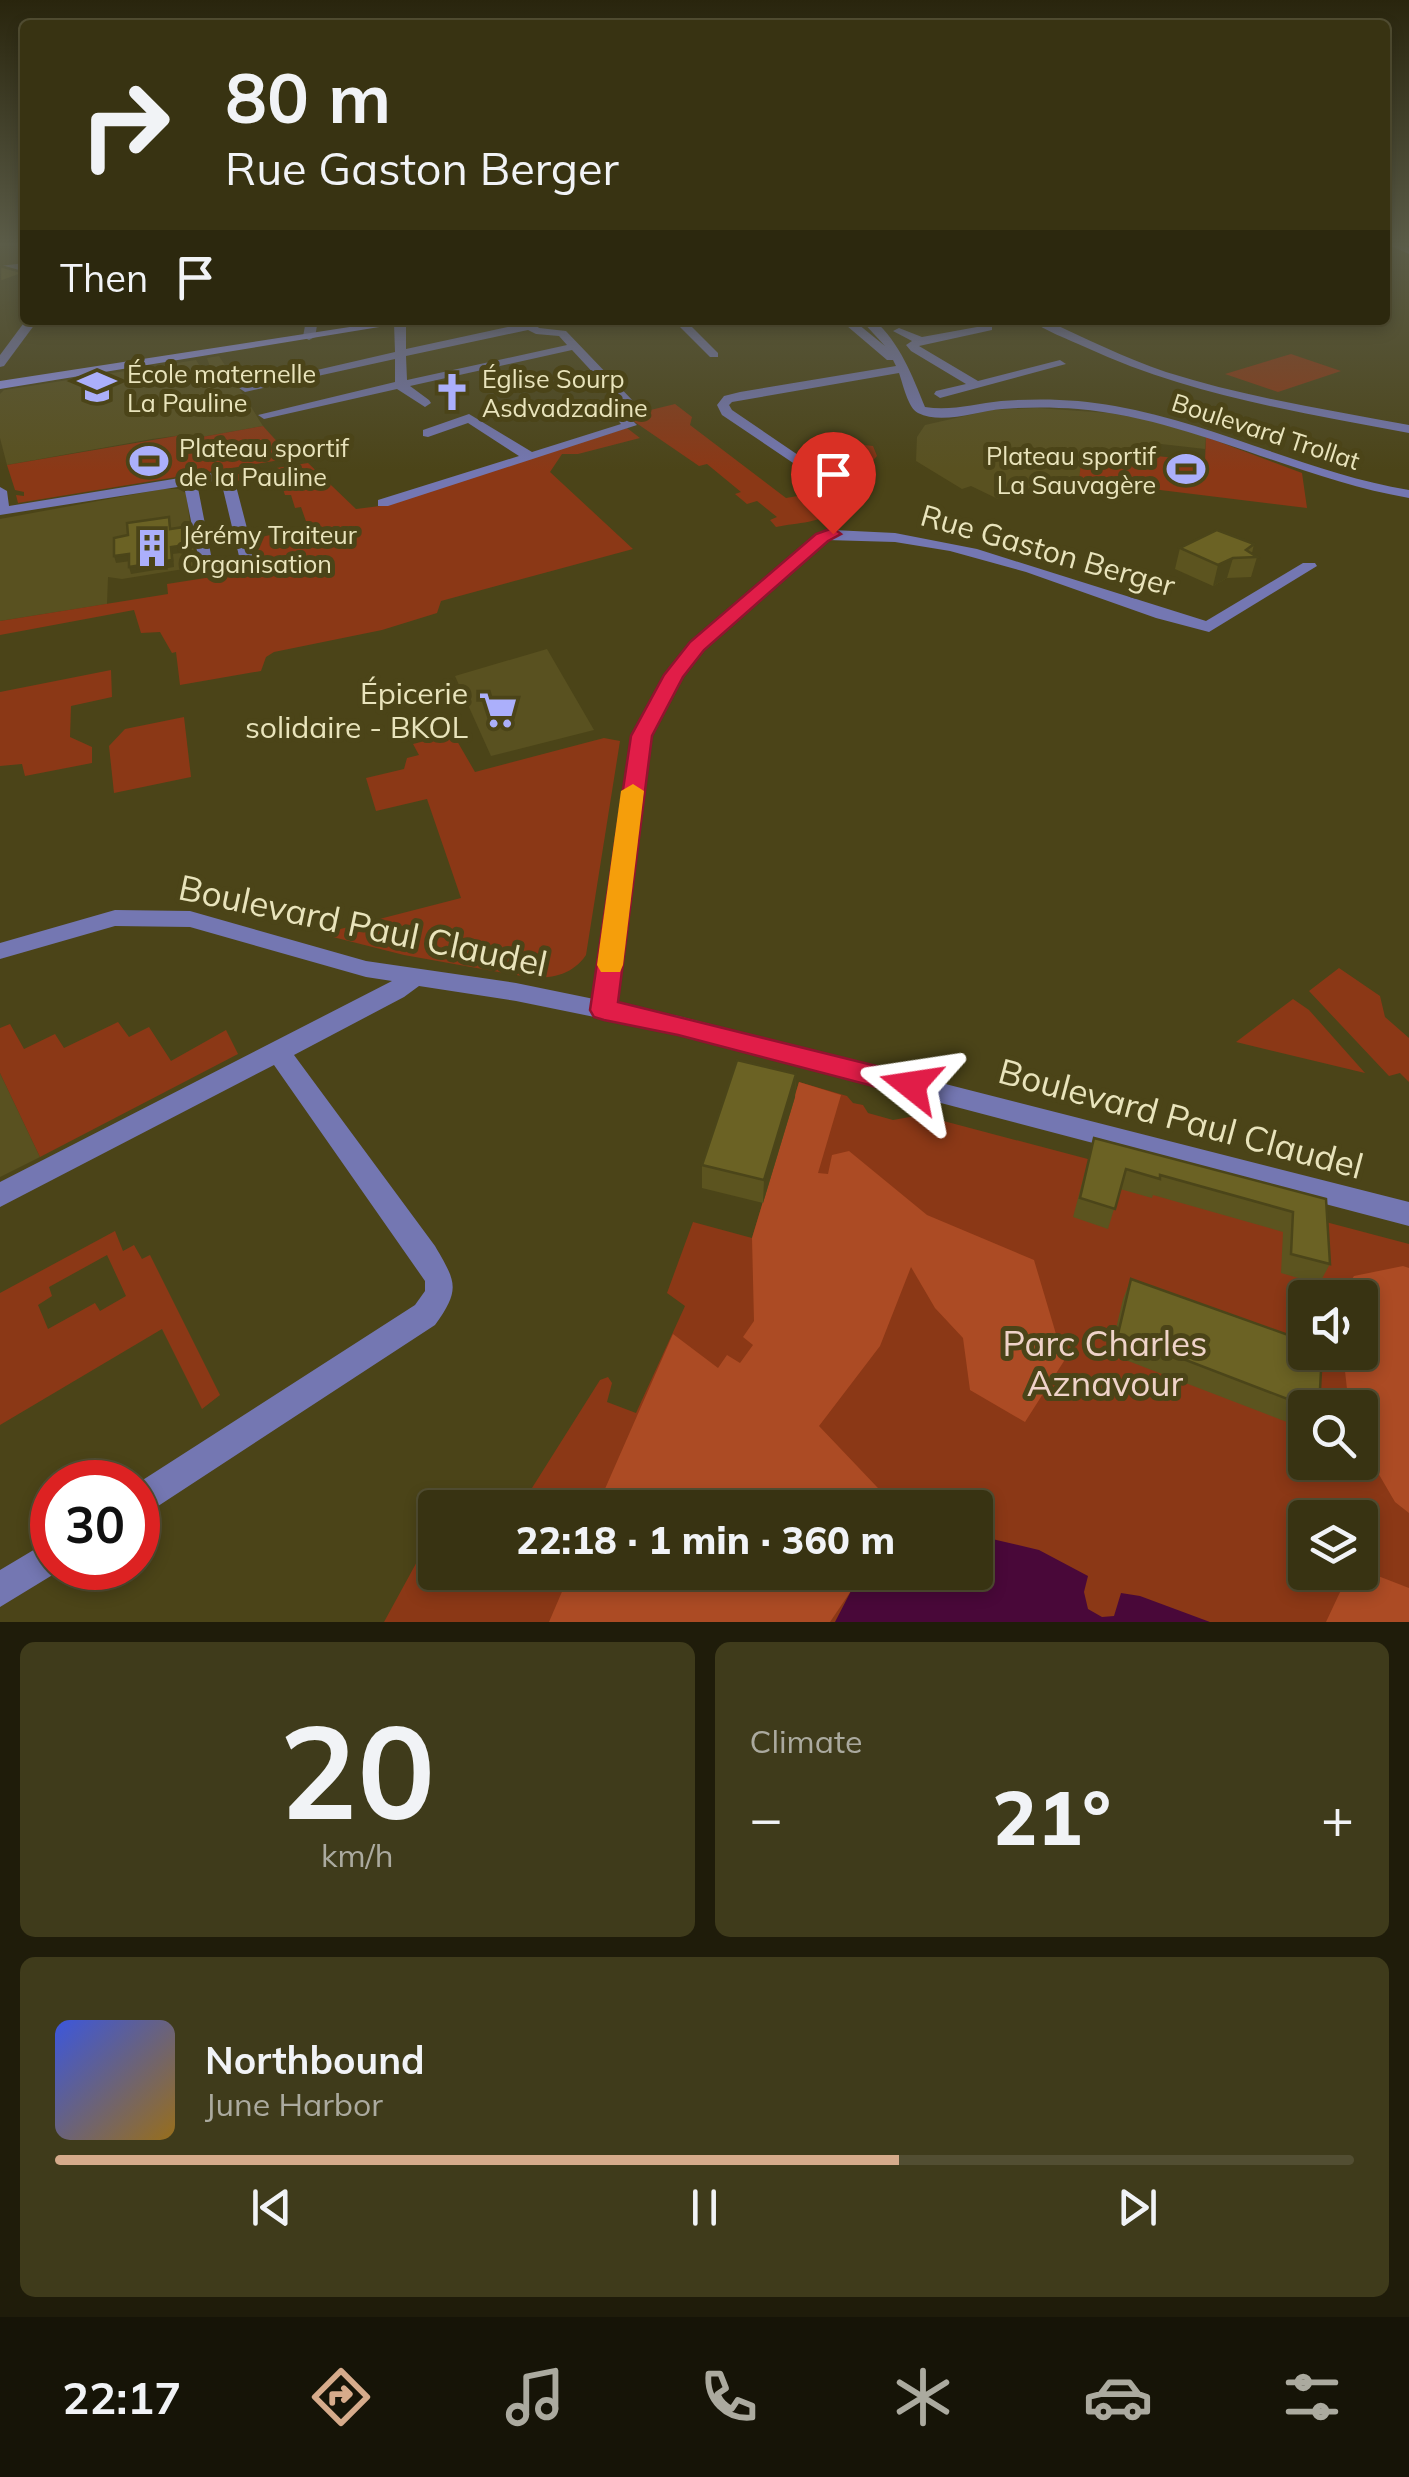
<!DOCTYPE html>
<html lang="en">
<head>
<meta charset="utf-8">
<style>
  body { margin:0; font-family:Mulish,sans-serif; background:#3f3b1b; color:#f1f3f6; height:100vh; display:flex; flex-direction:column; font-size:38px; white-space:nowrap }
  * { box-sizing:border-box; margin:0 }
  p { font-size:32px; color:#abaa9f }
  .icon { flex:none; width:55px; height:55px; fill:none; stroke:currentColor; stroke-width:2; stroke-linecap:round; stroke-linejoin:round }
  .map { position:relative; height:1622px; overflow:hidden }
  .sheet { display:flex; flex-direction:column; gap:20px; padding:20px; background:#1f1c0a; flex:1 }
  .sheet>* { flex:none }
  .guide { position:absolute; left:20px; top:20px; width:1370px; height:305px; border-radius:10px; box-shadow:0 5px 15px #0003,0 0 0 2px #524e32; background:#383312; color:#f1f3f6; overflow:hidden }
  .buttons { position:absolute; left:1288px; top:1280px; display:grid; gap:20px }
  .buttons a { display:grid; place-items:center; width:90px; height:90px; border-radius:10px; background:#383312; box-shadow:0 5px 15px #0003,0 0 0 2px #524e32; font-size:50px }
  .speed { position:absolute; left:30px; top:1460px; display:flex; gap:20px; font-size:50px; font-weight:700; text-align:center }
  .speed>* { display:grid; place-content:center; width:130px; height:130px; border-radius:50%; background:#383312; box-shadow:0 5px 15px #0003,0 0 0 2px #524e32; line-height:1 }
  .speed .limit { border:15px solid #d22; background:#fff; color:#111 }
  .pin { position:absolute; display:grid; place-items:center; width:85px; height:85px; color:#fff; margin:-102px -42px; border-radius:50% 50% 50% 0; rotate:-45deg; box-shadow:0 0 10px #0007 }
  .pin .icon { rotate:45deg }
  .me { position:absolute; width:110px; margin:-55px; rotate:285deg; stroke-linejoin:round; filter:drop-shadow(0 0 8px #0008) }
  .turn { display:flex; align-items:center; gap:35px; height:210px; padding:0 40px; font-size:45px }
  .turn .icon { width:130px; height:130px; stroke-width:2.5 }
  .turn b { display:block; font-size:70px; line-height:85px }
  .then { display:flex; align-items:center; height:95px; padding:0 40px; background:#0003; gap:20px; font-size:38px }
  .big { font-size:75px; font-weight:800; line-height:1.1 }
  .sheet .widget { flex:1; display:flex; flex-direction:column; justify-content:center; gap:15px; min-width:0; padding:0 35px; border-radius:15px; background:#3f3b1b }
  .sheet .dial { align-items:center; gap:0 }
  .dial b { font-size:130px; line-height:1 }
  .song { display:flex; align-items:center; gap:30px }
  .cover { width:120px; height:120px; border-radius:15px; background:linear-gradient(135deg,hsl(230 70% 55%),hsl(40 70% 35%)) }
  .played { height:10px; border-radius:5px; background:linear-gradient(90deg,#d6ab8b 65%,#524e32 65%) }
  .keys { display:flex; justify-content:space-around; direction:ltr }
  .heat { display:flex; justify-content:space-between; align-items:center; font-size:55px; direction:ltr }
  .sheet .tiles { flex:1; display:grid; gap:20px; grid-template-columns:1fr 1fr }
  .widget:last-child { grid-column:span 2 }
  .trip { position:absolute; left:418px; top:1490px; width:575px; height:100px; border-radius:10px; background:#383312; box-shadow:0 5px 15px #0003,0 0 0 2px #524e32; font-weight:800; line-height:100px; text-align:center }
  .dock { display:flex; height:160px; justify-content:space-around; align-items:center; background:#161407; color:#abaa9f }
  .dock .icon { width:70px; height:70px }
  .dock .active { color:#d6ab8b }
  .dock b { font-size:45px; color:#f1f3f6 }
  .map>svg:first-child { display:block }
  .built { fill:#595120 }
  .green { fill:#8b3816; fill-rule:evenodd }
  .forest { fill:#ac4b24 }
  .water { fill:#490839 }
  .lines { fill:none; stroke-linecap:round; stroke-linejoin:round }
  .minor { fill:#7477b2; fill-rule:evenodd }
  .secondary { fill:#9093ef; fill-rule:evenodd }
  .wall { fill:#5c541f }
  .shaded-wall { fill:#4b4519 }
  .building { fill:#6b6224; stroke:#4b4519; stroke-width:2.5 }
  .route { fill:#e11d48; stroke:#92132f; stroke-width:2.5 }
  .slow { fill:#f59e0b }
  .labels { text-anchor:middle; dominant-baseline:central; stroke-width:10; stroke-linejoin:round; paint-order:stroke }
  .far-poi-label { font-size:25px; fill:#e9e4bc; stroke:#4b4418; text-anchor:start }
  .far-street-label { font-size:25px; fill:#e9e4bc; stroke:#4b4418 }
  .street-label { font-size:30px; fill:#e9e4bc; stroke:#4b4418 }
  .poi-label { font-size:30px; fill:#e9e4bc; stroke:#4b4418; text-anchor:end }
  .near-street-label { font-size:35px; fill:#e9e4bc; stroke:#4b4418 }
  .near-park-label { font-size:35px; fill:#efd3c9; stroke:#4b4418 }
</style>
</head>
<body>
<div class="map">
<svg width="1409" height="1622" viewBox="0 0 1409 1622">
  <rect width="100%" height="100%" fill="#4b4418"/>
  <g class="built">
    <path d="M219 356 263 426 185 440 182 435 152 439 7 465 0 438V394L4 390 196 360 201 368 210 367 207 358Z"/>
    <path d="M1037 408 1109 413 1150 420 1206 437 1205 449 1161 444 1160 456 1098 450V465L1082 463 1079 480 1061 478 998 499 971 486 962 489 916 461 917 437 925 425 991 410Z"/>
    <path d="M163 489H178L186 493 196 567 122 579 108 577 107 604 0 621V519Z"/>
    <path d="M547 649 594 730 491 756 455 676Z"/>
    <path d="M0 1073 40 1157 0 1177Z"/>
  </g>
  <g class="green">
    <path d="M1291 354 1341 371 1278 392 1225 374Z"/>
    <path d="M675 404 692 417 690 425 786 498 821 492 839 506C823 524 799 522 776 527L770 520 777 517 757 501 747 504 735 494 741 492 707 464 699 466 626 416Z"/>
    <path d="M263 426 292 458 18 503 16 495 24 496V492L15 490 7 465 182 435 185 440Z"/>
    <path d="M627 428 640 438 578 454H562L550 472 633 549 441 601 437 613 382 630 274 652 266 657 261 671 180 685 176 652 172 653 160 632 141 633 134 610 0 635V621L168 594 167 584 218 576 217 569 252 559 256 550 252 539 308 527 301 507 295 508 291 495H285L279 477 241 483 232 475 308 463 356 509 380 506Z"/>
    <path d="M1206 437 1302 473 1307 508 1079 480 1081 463 1098 464V450L1205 461Z"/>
    <path d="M845 443 873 446 877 456 867 467 838 469 827 461 826 450Z"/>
    <path d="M111 670 112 697 71 706 70 737 92 747V763L25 776 22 764 0 766V692Z"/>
    <path d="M184 717 191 777 114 793 109 746 125 729Z"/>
    <path d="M453 734 475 772 604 738 620 741 586 955C573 974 554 978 533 978L404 955 321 934 461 898 427 799 376 811 366 778 404 769 407 758 419 755 413 744Z"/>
    <path d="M1339 968 1380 996 1385 1017 1409 1038V1082L1400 1073 1389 1076 1309 991Z"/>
    <path d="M1293 999 1309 1010 1365 1073 1236 1042Z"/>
    <path d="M118 1022 129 1037 149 1027 171 1061 226 1030 238 1054 40 1157 0 1073V1028L10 1024 24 1049 55 1034 64 1048Z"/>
    <path d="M799 1082 847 1096 853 1103 863 1105 868 1113 893 1120 921 1115 1409 1244V1622H384L425 1547 435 1548V1572H975V1508L520 1507 600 1380 608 1377 612 1383 607 1402 636 1413 685 1306 667 1293 693 1222 752 1238ZM1305 1298H1360V1352H1305ZM1305 1408H1360V1462H1305ZM1305 1518H1360V1572H1305Z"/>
    <path d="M115 1231 123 1251 134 1245 142 1259 150 1255 220 1395 202 1409 162 1329 0 1425V1293ZM107 1255 126 1296 100 1311 95 1303 48 1329 38 1305 52 1296 49 1287Z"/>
  </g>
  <g class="forest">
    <path d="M799 1082 841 1095 818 1173 828 1174 832 1155 849 1151 927 1215 1034 1260 1064 1361 1025 1422 970 1390 963 1338 935 1308 911 1267 880 1346 819 1426 896 1507H597L673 1334 718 1368 727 1355 740 1363 753 1345 743 1337 754 1321 752 1238Z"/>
    <path d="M1403 1266 1409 1268V1513L1395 1502 1360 1442V1408L1349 1407 1343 1353 1360 1352V1298L1340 1297 1354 1276Z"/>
    <path d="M1360 1569 1409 1588V1622H1326L1349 1573 1360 1572Z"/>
    <path d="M570 1573H875L851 1591 830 1622H549Z"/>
  </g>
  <path class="water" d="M975 1535 1039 1550 1088 1576 1084 1592 1088 1609 1102 1617 1114 1616 1121 1593 1140 1596 1210 1622H835L851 1591 875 1573 975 1572Z"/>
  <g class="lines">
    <g class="minor">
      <path d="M1387 243 1409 247V254L1389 245Z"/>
      <path d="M25 263V269L0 272V266Z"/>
      <path d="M26 320H38L4 366 0 367V355Z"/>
      <path d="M306 320H318L315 337 309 340 303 337Z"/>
      <path d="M401 320 406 323V349L521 324 517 320H530L539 328 566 331 634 402 636 405 628 416 637 425 388 506H378V500L519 456 468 423 428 437 423 436V430L469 414 532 452 621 424 615 417 623 405 572 350 410 386 429 400 431 403 425 407 397 389 264 419 258 415 395 382V359L245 392 239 388 395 352 394 323ZM528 330 536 334 559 336 567 345 407 380 406 356Z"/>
      <path d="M673 320H685L718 353V357H710Z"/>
      <path d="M840 320H853L885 346 861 320H874C900 343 912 375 925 407 951 411 975 404 1001 401 1039 398 1078 399 1115 406 1216 424 1308 473 1409 490V498C1296 479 1192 419 1078 409 1053 407 1027 407 1002 409 977 411 942 425 918 413 908 408 903 384 899 373L732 402 729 405 732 410 854 493 842 496 722 415 717 405 724 396 740 392 896 366 893 360H887Z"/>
      <path d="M1030 320H1045C1085 338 1125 358 1166 372 1245 397 1328 410 1409 425V433C1299 412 1188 395 1085 347 1067 339 1046 331 1030 320Z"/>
      <path d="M988 325 992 326V330L919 346 978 381 1060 360 1066 364 940 398 934 394 936 391 966 384 911 351 906 345 912 341 893 331 899 328 922 337Z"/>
      <path d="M210 473 235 482 255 559 252 562 215 571 200 566 184 486 0 515V487L7 491 9 506ZM210 481 222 485 239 556 212 560 197 483Z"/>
      <path d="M833 530 895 533 977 549 1206 621 1303 563H1315L1317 566 1209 632 1156 618 1026 572 950 551 895 542 827 540 703 650 681 676 651 736 617 1004 678 1016 1409 1202V1226L678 1034 516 1001 419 986 404 997 294 1055 435 1246C456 1282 461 1289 435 1325L149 1512 138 1517V1483L415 1305 425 1291V1281L274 1065 0 1207V1182L392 981 366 977 190 927 115 926 0 959V943L115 910 190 911 366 961 516 983 594 999 633 736 664 675 691 642 817 534Z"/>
      <path d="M52 1539V1568H64L0 1607V1570Z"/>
    </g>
    <path class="secondary" d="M395 320H422L0 389V381Z"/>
  </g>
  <g class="wall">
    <path d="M1254 544 1252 553 1257 557 1251 577 1227 578 1213 586 1175 569 1180 548Z"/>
    <path d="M796 1074 795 1097 763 1203 702 1188V1165Z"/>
    <path d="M1094 1138 1326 1199 1330 1264 1319 1284 1281 1273 1283 1232 1153 1195 1152 1198 1120 1189 1108 1229 1073 1217Z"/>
    <path d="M1131 1279 1319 1408H1305V1429L1110 1354 1123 1299Z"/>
  </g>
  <g class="shaded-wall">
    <path d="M2 262 8 279 25 273V296L0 306V264Z"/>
    <path d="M184 527 188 552 173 554 174 567 131 574 129 567 171 547Z"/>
    <path d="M129 554 131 561 116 563 114 556Z"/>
    <path d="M1233 558 1227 578 1213 586 1218 565Z"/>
    <path d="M796 1074 795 1097 763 1203 764 1180Z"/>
  </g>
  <g class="building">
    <path d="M0 266 25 273 0 282Z"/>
    <path d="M169 517 170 529 184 527 186 545 171 547 172 560 129 567V554L114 556V538L128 535 127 523Z"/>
    <path d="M1217 530 1254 544 1246 550 1257 557 1233 558 1218 565 1180 548Z"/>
    <path d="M737 1060 796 1074 764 1180 702 1165Z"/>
    <path d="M1094 1138 1326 1199 1330 1264 1291 1254 1293 1212 1160 1175V1179L1126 1169 1115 1209 1080 1198Z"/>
    <path d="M1131 1279 1305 1341V1352H1322L1319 1408H1311L1118 1334Z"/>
  </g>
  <linearGradient id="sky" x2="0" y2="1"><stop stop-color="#29250d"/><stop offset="0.52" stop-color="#5b5c48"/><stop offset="1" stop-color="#5b5c48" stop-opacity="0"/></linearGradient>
  <rect width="1409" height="470" fill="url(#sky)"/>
  <path class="route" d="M833 528 841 534 828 541 704 650 683 677 652 736 618 1002 921 1077 925 1085 921 1093 911 1096 678 1035 604 1020 594 1017 590 1010 631 736 664 675 690 642 816 534Z"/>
  <path class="slow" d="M633 784 644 791 623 965 620 972H601L597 965 621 791Z"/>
  <defs>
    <g id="school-bare" transform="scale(3)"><path d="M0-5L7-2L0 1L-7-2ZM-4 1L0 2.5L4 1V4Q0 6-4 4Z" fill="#abaffb" stroke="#4b4418" stroke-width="2.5" paint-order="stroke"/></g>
    <g id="church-bare" transform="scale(3)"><path d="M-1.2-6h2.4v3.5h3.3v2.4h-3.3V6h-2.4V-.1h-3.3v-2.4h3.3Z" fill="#abaffb" stroke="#4b4418" stroke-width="2.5" paint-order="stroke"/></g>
    <g id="stadium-bare" transform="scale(3)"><path d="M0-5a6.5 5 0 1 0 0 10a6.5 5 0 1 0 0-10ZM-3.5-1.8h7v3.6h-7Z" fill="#abaffb" stroke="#4b4418" stroke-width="2.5" paint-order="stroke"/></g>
    <g id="building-bare" transform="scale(3)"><path d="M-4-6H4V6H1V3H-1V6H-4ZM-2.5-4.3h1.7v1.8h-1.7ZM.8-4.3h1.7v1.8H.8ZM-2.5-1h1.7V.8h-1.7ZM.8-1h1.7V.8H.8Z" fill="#abaffb" stroke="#4b4418" stroke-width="2.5" paint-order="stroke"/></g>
    <g id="supermarket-bare" transform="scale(3)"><path d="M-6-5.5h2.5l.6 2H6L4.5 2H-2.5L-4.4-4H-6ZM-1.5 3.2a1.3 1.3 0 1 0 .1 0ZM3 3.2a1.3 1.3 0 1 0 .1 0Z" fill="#abaffb" stroke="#4b4418" stroke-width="2.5" paint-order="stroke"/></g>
  </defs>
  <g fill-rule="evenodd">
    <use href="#school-bare" x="97" y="387"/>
    <use href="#church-bare" x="452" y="392"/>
    <use href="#stadium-bare" x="149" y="461"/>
    <use href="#stadium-bare" x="1186" y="469"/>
    <use href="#building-bare" x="152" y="548"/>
    <use href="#supermarket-bare" x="498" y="710"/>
  </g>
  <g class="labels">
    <g class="far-poi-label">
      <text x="127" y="373">École maternelle<tspan x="127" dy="29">La Pauline</tspan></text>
      <text x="482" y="378">Église Sourp<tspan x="482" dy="29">Asdvadzadine</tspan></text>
      <text x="179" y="447">Plateau sportif<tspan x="179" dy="29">de la Pauline</tspan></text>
      <text x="1156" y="455" text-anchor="end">Plateau sportif<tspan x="1156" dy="29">La Sauvagère</tspan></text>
      <text x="182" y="534">Jérémy Traiteur<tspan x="182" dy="29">Organisation</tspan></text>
    </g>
    <g class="far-street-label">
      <text transform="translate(1266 431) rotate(18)">Boulevard Trollat</text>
    </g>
    <g class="street-label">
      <text transform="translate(1048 550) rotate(16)">Rue Gaston Berger</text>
    </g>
    <g class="poi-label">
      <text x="468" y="693">Épicerie<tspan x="468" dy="34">solidaire - BKOL</tspan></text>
    </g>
    <g class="near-street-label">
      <text transform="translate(363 925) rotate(12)">Boulevard Paul Claudel</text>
      <text transform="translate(1181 1118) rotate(15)">Boulevard Paul Claudel</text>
    </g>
    <g class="near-park-label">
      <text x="1105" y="1343">Parc Charles<tspan x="1105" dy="40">Aznavour</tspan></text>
    </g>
  </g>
</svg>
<div class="buttons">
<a><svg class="icon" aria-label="sound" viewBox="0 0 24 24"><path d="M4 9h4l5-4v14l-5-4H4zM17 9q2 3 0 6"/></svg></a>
<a><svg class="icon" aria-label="search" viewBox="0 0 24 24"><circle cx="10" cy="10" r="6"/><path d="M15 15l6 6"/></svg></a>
<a><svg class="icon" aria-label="layers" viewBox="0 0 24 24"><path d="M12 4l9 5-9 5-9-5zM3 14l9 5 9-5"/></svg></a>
</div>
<div class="speed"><div class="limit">30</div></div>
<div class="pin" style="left:833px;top:534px;background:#d93025"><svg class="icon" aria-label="arrive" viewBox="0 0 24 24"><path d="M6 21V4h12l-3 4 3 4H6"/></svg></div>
<svg class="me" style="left:911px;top:1085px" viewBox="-20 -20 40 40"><path d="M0-17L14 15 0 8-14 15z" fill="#e11d48" stroke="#fff" stroke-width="4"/></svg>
<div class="trip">22:18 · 1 min · 360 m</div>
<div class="guide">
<div class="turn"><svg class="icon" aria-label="right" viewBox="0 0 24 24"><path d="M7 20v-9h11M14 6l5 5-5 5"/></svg><div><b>80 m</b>Rue Gaston Berger</div></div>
<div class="then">Then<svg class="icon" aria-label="arrive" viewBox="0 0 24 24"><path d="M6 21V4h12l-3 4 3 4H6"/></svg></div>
</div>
</div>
<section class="sheet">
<div class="tiles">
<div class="widget dial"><b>20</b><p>km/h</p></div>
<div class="widget"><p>Climate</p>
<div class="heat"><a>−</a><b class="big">21°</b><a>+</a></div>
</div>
<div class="widget">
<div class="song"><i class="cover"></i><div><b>Northbound</b><p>June Harbor</p></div></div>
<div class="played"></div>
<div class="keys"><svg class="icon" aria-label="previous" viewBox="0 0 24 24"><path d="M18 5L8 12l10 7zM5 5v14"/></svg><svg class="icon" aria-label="pause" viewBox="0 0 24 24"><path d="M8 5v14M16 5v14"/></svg><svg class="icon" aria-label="next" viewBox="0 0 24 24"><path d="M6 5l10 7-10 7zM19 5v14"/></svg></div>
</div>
</div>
</section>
<nav class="dock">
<b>22:17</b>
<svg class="icon active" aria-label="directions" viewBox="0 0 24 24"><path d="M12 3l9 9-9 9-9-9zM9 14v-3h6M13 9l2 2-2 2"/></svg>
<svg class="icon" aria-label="music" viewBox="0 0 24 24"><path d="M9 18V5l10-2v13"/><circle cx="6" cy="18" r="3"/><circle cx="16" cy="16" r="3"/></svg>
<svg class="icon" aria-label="phone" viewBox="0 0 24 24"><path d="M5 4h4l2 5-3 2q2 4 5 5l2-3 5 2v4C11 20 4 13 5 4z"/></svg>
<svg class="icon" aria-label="climate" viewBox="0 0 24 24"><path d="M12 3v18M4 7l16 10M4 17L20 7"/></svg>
<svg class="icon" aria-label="car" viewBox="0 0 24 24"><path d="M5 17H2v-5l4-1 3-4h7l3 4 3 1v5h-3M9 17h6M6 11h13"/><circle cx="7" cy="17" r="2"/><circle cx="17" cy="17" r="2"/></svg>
<svg class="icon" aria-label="filters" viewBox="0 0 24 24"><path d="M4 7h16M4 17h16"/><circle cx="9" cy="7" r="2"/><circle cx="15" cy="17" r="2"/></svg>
</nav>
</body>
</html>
